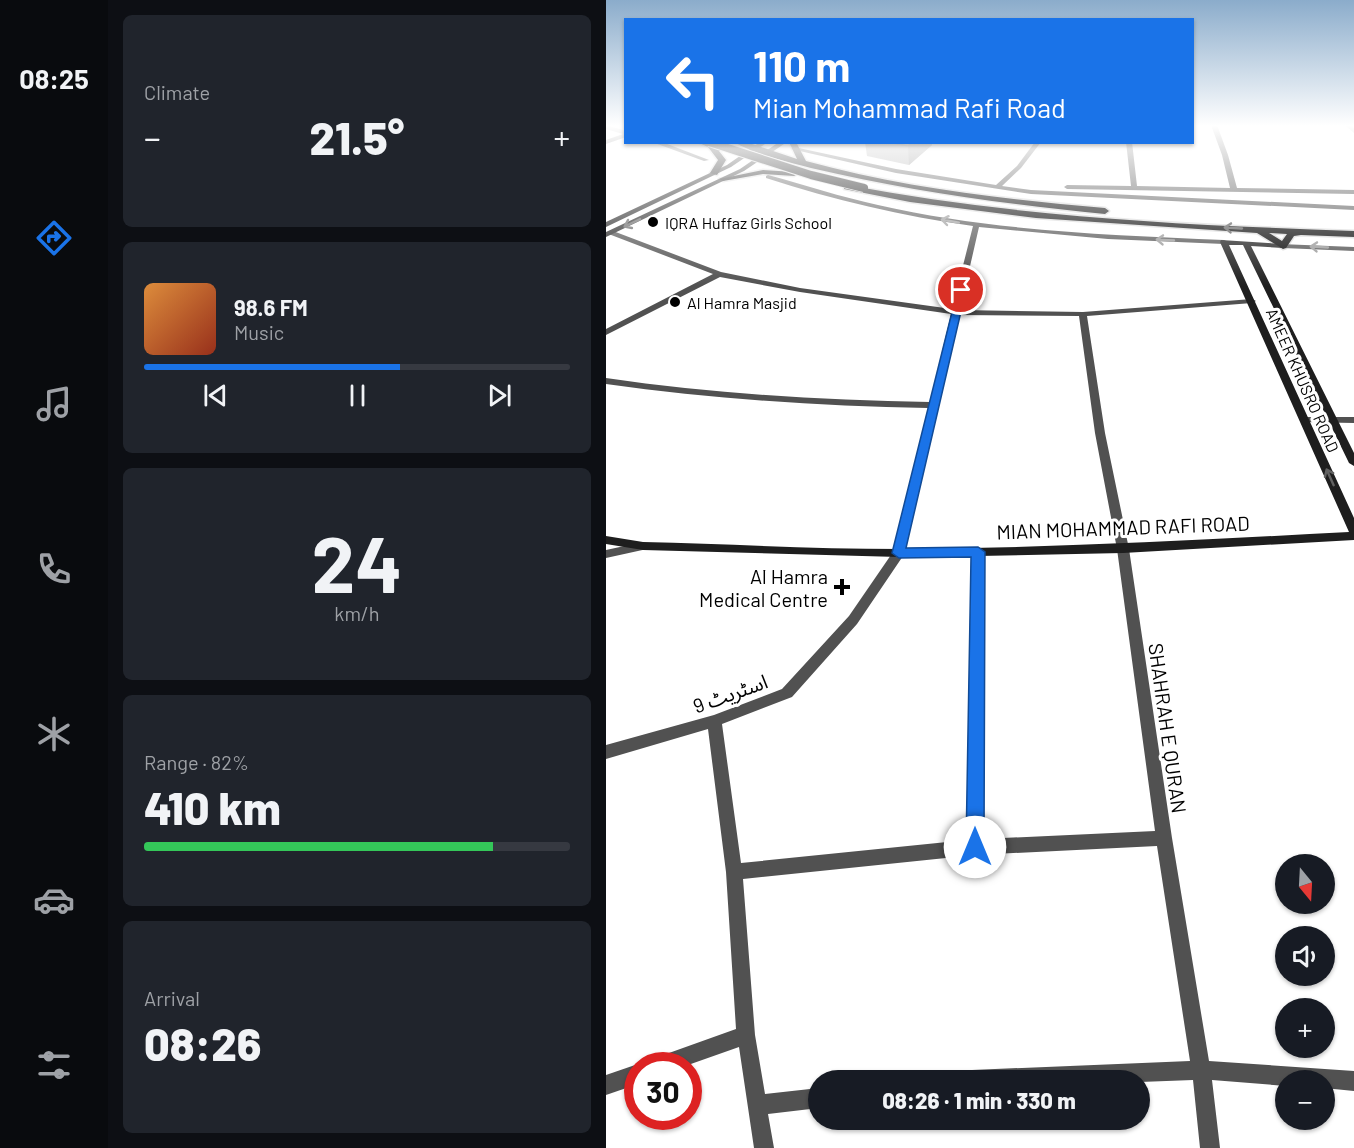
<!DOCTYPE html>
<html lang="en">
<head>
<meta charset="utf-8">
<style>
  body { margin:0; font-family:Barlow,"Noto Sans Arabic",sans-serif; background:#20242c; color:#f1f3f6; height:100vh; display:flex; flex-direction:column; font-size:22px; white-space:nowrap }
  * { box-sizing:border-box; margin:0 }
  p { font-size:20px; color:#9ea1a6 }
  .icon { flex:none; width:33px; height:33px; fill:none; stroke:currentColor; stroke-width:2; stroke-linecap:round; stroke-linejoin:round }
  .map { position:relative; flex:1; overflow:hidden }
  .drawer { display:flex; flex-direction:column; gap:15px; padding:15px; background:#0d0f14; width:498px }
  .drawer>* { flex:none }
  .guide { position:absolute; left:18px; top:18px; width:570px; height:126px; border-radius:0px; box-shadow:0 2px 4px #0004; background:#1a73e8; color:#fff; overflow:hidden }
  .needle { width:39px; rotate:162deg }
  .controls { position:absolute; left:669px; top:854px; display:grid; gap:12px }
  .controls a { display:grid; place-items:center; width:60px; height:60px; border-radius:50%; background:#171b24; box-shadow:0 2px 4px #0004; font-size:30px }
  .speed { position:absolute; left:18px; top:1052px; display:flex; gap:12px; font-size:30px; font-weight:700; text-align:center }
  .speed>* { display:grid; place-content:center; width:78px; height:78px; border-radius:50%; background:#171b24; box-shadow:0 2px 4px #0004; line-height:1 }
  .speed .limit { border:9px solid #d22; background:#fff; color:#111 }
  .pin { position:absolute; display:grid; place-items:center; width:51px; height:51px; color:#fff; margin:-26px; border:3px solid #fff; border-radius:50%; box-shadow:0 2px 6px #0007 }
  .me { position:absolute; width:66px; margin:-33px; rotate:0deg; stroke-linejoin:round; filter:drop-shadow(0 0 4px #0008) }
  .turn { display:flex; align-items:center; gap:21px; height:126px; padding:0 30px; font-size:27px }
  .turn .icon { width:78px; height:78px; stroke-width:2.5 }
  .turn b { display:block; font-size:42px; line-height:51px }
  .big { font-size:45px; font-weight:800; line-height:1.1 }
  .drawer .tile { flex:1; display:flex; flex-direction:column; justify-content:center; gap:9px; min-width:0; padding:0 21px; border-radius:9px; background:#20242c }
  .drawer .dial { align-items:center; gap:0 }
  .dial b { font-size:78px; line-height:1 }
  .song { display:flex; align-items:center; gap:18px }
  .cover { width:72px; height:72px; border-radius:9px; background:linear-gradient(135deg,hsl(30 70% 55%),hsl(10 70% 35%)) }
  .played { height:6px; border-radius:3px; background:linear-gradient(90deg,#1a73e8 60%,#363941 60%) }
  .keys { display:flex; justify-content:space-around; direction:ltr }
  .heat { display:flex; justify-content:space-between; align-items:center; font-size:33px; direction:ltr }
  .charge { height:9px; border-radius:4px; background:linear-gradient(90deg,#34c759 82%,#363941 0) }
  .trip { position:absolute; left:202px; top:1070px; width:342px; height:60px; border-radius:30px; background:#171b24; box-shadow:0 2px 4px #0004; font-weight:800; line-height:60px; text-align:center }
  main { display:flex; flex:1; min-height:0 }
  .tab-bar { display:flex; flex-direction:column; width:108px; justify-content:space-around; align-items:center; background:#090b0e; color:#9ea1a6 }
  .tab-bar .icon { width:42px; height:42px }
  .tab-bar .active { color:#1a73e8 }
  .tab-bar b { font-size:27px; color:#f1f3f6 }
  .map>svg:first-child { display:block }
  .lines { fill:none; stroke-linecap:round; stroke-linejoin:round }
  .primary-casing { stroke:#dbdbdb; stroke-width:3 }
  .street { fill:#515151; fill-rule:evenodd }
  .secondary { fill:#1e1e1e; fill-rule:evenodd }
  .primary { fill:#000; fill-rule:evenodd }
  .primary-bridge-casing { stroke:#dbdbdb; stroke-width:10; stroke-linecap:butt }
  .primary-bridge { stroke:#000; stroke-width:8 }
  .wall { fill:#a5a5a5 }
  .shaded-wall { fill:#868686 }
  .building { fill:#c0c0c0; stroke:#868686; stroke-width:1.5 }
  .oneway { stroke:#979797 }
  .oneway2 { stroke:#626262 }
  .oneway3 { stroke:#595959 }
  .route { fill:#1a73e8; stroke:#114b97; stroke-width:1.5 }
  .poi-dot { fill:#000; stroke:#fff; stroke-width:2 }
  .labels { text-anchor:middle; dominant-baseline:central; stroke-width:6; stroke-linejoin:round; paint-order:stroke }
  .far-poi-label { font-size:16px; fill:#000; stroke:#fff; text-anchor:start }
  .far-street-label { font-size:16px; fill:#000; stroke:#fff }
  .street-label { font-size:20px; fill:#000; stroke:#fff }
  .poi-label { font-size:20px; fill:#000; stroke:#fff; text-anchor:end }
</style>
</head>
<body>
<main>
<nav class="tab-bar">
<b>08:25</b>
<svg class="icon active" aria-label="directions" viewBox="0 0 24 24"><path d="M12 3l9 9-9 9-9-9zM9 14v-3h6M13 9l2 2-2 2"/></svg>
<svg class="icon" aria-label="music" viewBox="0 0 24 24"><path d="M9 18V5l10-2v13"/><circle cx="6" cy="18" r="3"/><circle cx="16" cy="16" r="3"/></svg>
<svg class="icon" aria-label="phone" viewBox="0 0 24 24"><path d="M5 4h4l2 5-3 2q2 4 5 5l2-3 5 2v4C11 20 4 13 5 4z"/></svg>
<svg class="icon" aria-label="climate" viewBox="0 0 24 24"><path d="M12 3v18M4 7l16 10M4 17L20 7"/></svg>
<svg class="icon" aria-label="car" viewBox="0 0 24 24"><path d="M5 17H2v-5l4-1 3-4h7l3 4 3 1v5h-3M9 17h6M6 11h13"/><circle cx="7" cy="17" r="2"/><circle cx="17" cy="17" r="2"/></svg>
<svg class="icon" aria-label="filters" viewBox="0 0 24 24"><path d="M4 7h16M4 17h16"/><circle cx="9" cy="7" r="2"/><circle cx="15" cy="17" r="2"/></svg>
</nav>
<section class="drawer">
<div class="tile"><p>Climate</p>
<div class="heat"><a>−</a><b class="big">21.5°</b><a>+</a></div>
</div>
<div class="tile">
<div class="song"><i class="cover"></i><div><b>98.6 FM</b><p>Music</p></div></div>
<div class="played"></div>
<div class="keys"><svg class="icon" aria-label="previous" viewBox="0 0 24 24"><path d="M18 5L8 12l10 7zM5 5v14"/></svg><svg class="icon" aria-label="pause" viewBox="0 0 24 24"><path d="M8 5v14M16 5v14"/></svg><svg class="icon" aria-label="next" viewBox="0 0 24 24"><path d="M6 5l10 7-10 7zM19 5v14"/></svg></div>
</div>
<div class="tile dial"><b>24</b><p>km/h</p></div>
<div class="tile"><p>Range · 82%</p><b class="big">410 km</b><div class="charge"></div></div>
<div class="tile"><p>Arrival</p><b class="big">08:26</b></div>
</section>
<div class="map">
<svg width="748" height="1148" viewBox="0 0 748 1148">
  <rect width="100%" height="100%" fill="#fff"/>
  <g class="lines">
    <g class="primary-casing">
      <g id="primary">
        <path d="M91 142H102L121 150 113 151 120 160 111 175 104 173 112 160 102 147Z"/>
        <path d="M128 142H140L191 159 183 142H190L200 161C298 188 398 199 499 208L503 211 499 214C399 204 302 191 205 168 182 162 150 155 128 142Z"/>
        <path d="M157 170 188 172 192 174 188 176 157 174 117 181 113 179Z"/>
        <path d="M241 185C409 217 578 225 748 231V237L695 235 688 236 680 248 677 249 651 233 430 218 304 202 238 189V185ZM663 233 681 234 676 241Z"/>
      </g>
    </g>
    <g class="street">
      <path d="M0 125 20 131V137L0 144V140L17 134 0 129Z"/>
      <path d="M605 125H611L622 155 631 188 748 190V194L461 189 458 187 461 185 525 186 520 142H526L531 186 624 188 616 155Z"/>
      <path d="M739 125H745L748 128V133Z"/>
      <path d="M46 142H56L103 160 98 161Z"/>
      <path d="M429 142H435L415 168 396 186 425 190 748 206V210L425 194 290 173 185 149 188 147 290 169 390 185 411 166Z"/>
      <path d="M162 175C199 185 235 197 272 205 385 231 503 235 618 240L622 242 618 244 502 239 373 227 354 310 477 312 646 299 650 301 646 303 481 316 499 433 523 549 566 838 603 1061 748 1071V1091L718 1088V1080H680V1086L606 1080 614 1148H594L587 1080 534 1082V1080H356L359 1073 366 1070 584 1061 551 846 369 855 137 879 149 1035 159 1094 213 1088V1108L162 1114 168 1148H148L133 1047 82 1065H46L49 1058 130 1029 120 872 102 729 0 759V745L108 715 176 689 243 616 287 552 322 408C214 406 107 399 0 384V378C108 394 215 400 324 402L345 314 194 292 114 277 0 335V329L107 274 0 233 7 231 115 272 194 288 346 309 367 226C296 216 228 200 160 178V176ZM353 315 473 316 489 433 511 549 549 831 377 839 378 552 372 548 366 552 361 840 135 863 116 724 186 697 251 624 297 556Z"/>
      <path d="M674 244 748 247V251L677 248H674Z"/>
      <path d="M699 417H748V423L696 422V418Z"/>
      <path d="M37 542 43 546 41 549 0 558V550Z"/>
      <path d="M32 1064V1084L0 1095V1075Z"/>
    </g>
    <g class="secondary">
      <path d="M154 142H162L125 167 0 227V222L121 165Z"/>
      <path d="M173 142H181L138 171 0 237V232L134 169Z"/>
      <path d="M615 240 677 244 681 246 677 248 645 246 748 453V466L743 463 637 245H623L748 518V540L517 553 372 556 293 557 37 550 0 544V536L37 542C123 544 209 549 295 549 445 548 594 540 743 532L614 242Z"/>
    </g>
    <use href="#primary" class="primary"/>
    <g class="primary-bridge-casing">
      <path id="primary-bridge" d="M103 142 205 175 258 188"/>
    </g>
    <use href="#primary-bridge" class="primary-bridge"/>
  </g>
  <path class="wall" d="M259 142H326V145L303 165 261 156Z"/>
  <path class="shaded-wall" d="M307 142H326V145L303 165 302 146Z"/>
  <path class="building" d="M282 142H307L302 146Z"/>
  <defs><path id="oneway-shaft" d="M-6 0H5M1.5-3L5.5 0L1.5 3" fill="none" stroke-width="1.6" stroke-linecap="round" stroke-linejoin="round" transform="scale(1.5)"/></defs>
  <g class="oneway">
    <use href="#oneway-shaft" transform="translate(344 221) rotate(-170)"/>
    <use href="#oneway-shaft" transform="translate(559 240) rotate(-177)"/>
    <use href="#oneway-shaft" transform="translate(713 247) rotate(-177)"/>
  </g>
  <g class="oneway2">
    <use href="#oneway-shaft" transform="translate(26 223) rotate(154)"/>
    <use href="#oneway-shaft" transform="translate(724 477) rotate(-114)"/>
  </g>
  <use class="oneway3" href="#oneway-shaft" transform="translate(627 228) rotate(-177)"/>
  <linearGradient id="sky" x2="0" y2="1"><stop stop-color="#8baccb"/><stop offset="0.44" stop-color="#fff"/><stop offset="1" stop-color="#fff" stop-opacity="0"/></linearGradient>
  <rect width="748" height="286" fill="url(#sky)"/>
  <path class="route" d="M352 288 360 290 300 548 372 547 379 552 378 847 376 853 369 856 363 853 360 847 365 557 293 558 286 553Z"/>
  <g class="poi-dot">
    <circle cx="47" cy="222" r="6"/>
    <circle cx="69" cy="302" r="6"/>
    <path d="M233 578h6v6h6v6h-6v6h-6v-6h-6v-6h6z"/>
  </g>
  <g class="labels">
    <g class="far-poi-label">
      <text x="59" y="222">IQRA Huffaz Girls School</text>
      <text x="81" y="302">Al Hamra Masjid</text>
    </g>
    <g class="far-street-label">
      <text transform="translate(697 380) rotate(66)">AMEER KHUSRO ROAD</text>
    </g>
    <g class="street-label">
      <text transform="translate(517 527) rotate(-2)">MIAN MOHAMMAD RAFI ROAD</text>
      <text transform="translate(124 693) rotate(-20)">اسٹریٹ 9</text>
      <text transform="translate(562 728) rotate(82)">SHAHRAH E QURAN</text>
    </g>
    <g class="poi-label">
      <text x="222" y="576">Al Hamra<tspan x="222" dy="23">Medical Centre</tspan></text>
    </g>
  </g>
</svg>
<div class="controls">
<a><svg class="needle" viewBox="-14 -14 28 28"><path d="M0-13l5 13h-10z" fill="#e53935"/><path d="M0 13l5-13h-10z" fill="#9ea1a6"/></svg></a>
<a><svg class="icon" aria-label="sound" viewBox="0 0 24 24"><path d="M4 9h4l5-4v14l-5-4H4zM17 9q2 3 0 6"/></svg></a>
<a>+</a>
<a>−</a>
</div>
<div class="speed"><div class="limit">30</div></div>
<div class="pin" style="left:355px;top:290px;background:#d93025"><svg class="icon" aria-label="arrive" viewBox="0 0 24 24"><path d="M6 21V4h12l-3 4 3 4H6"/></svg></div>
<svg class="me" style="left:369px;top:847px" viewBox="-20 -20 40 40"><circle r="19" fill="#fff"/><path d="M0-13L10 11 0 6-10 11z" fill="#1a73e8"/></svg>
<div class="trip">08:26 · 1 min · 330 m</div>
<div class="guide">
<div class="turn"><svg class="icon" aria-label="left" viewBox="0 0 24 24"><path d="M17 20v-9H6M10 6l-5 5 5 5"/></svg><div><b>110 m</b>Mian Mohammad Rafi Road</div></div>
</div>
</div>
</main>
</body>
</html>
